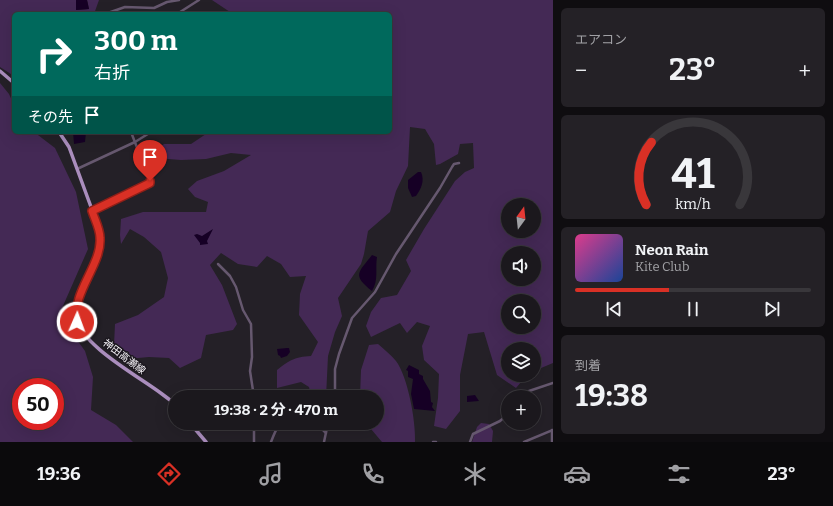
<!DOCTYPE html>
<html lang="ja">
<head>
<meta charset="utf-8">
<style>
  body { margin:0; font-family:Bitter,"Noto Sans JP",serif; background:#242126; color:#f1f3f6; height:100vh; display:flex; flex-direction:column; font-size:15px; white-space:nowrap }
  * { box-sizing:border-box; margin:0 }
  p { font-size:13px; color:#a0a0a4 }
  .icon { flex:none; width:22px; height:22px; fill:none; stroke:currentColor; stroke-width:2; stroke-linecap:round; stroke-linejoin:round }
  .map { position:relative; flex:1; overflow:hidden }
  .side { display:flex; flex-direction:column; gap:8px; padding:8px; background:#0f0d10; width:280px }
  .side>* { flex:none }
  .hud { position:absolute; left:12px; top:12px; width:380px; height:122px; border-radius:6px; box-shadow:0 4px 16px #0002,0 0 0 1px #39373b; background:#00695c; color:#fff; overflow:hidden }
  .needle { width:26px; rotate:15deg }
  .controls { position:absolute; left:501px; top:198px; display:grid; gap:8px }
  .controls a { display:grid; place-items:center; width:40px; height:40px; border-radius:50%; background:#1b181d; box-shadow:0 4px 16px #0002,0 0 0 1px #39373b; font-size:20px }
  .speed { position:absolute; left:12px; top:378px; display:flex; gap:8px; font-size:20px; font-weight:700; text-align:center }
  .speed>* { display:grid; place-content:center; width:52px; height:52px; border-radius:50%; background:#1b181d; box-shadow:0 4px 16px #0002,0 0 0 1px #39373b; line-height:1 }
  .speed .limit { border:6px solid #d22; background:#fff; color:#111 }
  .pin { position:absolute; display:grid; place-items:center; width:34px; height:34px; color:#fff; margin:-41px -17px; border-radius:50% 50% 50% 0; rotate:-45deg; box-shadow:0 0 4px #0007 }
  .pin .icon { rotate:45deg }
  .me { position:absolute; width:44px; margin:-22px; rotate:2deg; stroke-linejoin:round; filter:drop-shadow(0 0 3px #0008) }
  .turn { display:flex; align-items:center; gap:14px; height:84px; padding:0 16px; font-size:18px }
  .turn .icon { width:52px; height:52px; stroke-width:2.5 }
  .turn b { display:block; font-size:28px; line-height:34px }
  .then { display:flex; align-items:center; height:38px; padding:0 16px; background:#0003; gap:8px; font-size:15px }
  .big { font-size:30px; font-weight:700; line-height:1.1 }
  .side .card { flex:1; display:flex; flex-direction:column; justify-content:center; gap:6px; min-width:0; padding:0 14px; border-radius:6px; background:#242126 }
  .side .dial { align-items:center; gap:0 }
  .dial svg { height:104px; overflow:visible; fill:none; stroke:#39373b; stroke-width:7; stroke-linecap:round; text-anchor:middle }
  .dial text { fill:#f1f3f6; stroke:none }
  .song { display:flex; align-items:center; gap:12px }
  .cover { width:48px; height:48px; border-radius:6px; background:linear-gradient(135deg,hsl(330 70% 55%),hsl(220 70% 35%)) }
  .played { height:4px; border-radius:2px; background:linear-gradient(90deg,#d93025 40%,#39373b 40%) }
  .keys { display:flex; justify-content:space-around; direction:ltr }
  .heat { display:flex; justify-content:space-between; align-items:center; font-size:22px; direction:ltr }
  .trip { position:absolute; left:168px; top:390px; width:216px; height:40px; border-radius:20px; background:#1b181d; box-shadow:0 4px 16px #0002,0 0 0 1px #39373b; font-weight:700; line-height:40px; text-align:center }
  .tab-bar { display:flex; height:64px; justify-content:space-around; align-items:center; background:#0b0a0c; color:#a0a0a4 }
  .tab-bar .icon { width:28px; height:28px }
  .tab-bar .active { color:#d93025 }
  .tab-bar b { font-size:18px; color:#f1f3f6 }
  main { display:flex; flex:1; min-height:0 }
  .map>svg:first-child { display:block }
  .green { fill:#442955; fill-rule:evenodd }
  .water { fill:#160025 }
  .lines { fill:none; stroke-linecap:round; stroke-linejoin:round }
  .minor { stroke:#66586f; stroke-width:2.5 }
  .major { stroke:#aa8dbd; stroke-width:3.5 }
  .route-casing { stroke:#8d1f18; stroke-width:10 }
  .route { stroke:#d93025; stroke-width:7 }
  .labels { text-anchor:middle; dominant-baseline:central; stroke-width:3; stroke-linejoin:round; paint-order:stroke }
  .street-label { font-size:10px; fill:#f6f3f8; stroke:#1b171e }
</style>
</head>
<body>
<main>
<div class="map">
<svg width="553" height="442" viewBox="0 0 553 442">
  <rect width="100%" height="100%" fill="#242027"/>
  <g class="green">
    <path d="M0 0H76L77 10 89 9 87 0H99L94 14H14V76L0 67Z"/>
    <path d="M212 0H553V363L534 371V349H508V375H527L516 388 497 375 484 332 468 334 460 375V411L446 429 434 426 438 398 439 374 424 360 422 346 430 326 417 322 407 333 400 323 371 337 366 326 371 312 381 298 397 295 411 271 406 260 424 229 455 181 465 172 474 168 473 143 460 144 458 154 440 164 436 165 434 144 425 129 410 127 408 166 396 191 390 212 368 231 364 254 361 264 338 298 342 316 335 332 328 356 326 397H311L309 387 301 382 277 388V370C290 360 294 357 311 356L318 342 299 315 300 294 306 276 290 277 281 264 267 256 257 267 238 264 221 253 210 265 222 285 237 324 233 330 206 335 201 358 180 368 169 358 149 357 127 359 114 345 115 324 138 315 164 297 168 278 161 252 144 237 130 229 121 244 120 235 121 219 143 212H206L208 202 195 197 188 189 197 181 224 171 251 155 231 153 206 159 181 160 156 158 152 152 164 144H191L209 132H390V14H233ZM508 205H534V231H508ZM508 253H534V279H508ZM508 301H534V327H508Z"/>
    <path d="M0 83 9 94 14 105V132H34L55 148 76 192 88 249 59 315 85 351 93 377 91 410 116 425 133 442H0ZM21 387H55V421H21Z"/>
    <path d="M378 344C384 349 391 355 396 361 408 377 416 422 415 442H382L371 429 365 427 364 423H377V397H360L361 370 369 345Z"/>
    <path d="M481 423 489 424 493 431 492 442H472L477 427Z"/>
  </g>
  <g class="water">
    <path d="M76 0H87L89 9 76 10Z"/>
    <path d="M73 132H86L85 142 74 144Z"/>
    <path d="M418 172H421C425 181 421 189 416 196L412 197 408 188V180Z"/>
    <path d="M213 229 207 241 208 244 200 245V243L194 235 197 234 202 236Z"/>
    <path d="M372 255 377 257C375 269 379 280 372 291 352 275 358 273 372 255Z"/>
    <path d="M287 348H289L290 352 287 356 281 358 280 356 278 355 277 349Z"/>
    <path d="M409 365 419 370V374L423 376V379L430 391 431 402 433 403 432 407 435 411 414 409 411 394 413 379 408 377V371L406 370Z"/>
    <path d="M475 395 479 401 467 402V396Z"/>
  </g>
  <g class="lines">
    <g class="minor">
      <path d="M105 14 125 7 154 8 167 2 179 0"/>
      <path d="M177 14 199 0"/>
      <path d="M77 169 135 142 151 132"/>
      <path d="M92 211 150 183V181L131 132"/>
      <path d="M218 264 230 276 236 287 243 310 251 324 252 357 250 371 254 397"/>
      <path d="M335 397V369L339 354 352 318 375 292 396 254 440 188 452 167 454 164 459 163"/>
      <path d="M522 397 529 391 553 383"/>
      <path d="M316 423 326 433"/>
      <path d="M254 442V423"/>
      <path d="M271 442C279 421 277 428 295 423"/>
      <path d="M324 442 328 423"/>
      <path d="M433 442H436"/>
      <path d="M470 442 473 434 500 421 508 414"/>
      <path d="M524 442 553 430"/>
      <path d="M552 442V430"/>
    </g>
    <g class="major">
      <path d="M0 71 14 83"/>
      <path d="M59 132 69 147 98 226C103 244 96 257 90 273 84 286 75 302 76 317 80 345 140 377 162 394L170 400 175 407"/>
      <path d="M190 423 206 442"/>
    </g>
  </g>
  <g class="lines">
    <g class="route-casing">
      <path id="route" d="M77 322C71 293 102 265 100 238 100 229 95 220 92 211L150 183V181"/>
    </g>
    <use href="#route" class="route"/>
  </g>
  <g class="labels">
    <g class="street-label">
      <text transform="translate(124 357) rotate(37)">神田高瀬線</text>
    </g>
  </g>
</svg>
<div class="controls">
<a><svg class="needle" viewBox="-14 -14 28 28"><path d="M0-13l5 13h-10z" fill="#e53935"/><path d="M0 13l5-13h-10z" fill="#a0a0a4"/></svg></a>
<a><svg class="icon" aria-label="sound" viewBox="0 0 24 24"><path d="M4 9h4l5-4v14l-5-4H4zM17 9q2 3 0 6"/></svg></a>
<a><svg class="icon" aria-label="search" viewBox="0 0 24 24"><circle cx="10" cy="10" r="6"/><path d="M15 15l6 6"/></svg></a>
<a><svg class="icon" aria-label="layers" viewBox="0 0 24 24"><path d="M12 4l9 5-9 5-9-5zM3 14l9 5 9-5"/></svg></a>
<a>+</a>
</div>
<div class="speed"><div class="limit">50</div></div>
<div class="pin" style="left:150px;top:181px;background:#d93025"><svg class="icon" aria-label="arrive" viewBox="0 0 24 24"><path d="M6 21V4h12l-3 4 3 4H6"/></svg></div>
<svg class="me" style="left:77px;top:322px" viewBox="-20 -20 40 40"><circle r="17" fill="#d93025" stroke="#fff" stroke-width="3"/><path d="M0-11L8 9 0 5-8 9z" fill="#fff"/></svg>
<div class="trip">19:38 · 2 分 · 470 m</div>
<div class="hud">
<div class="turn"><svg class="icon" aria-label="right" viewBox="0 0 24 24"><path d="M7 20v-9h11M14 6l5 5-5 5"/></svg><div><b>300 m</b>右折</div></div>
<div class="then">その先<svg class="icon" aria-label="arrive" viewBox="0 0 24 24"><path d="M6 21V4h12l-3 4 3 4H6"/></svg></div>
</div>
</div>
<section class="side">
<div class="card"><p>エアコン</p>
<div class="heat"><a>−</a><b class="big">23°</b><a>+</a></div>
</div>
<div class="card dial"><svg viewBox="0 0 100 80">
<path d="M14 69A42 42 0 1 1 86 69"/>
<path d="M14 69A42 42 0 0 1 18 21" stroke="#d93025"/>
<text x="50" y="56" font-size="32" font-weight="700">41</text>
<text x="50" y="72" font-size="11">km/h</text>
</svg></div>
<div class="card">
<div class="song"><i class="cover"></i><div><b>Neon Rain</b><p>Kite Club</p></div></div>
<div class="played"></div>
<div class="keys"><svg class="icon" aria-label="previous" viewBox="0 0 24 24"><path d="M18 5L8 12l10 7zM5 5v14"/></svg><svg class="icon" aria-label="pause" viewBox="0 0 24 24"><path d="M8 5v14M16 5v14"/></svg><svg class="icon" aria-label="next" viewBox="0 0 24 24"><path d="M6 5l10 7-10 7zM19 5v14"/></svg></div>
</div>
<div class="card"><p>到着</p><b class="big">19:38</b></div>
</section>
</main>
<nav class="tab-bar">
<b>19:36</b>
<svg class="icon active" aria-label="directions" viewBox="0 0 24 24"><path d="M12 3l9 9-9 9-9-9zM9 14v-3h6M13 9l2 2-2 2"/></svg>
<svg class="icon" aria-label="music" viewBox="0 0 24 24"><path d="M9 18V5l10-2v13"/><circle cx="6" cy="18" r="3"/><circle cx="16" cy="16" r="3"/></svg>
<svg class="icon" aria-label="phone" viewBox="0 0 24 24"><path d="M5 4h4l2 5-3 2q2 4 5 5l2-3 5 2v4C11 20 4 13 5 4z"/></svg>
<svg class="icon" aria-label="climate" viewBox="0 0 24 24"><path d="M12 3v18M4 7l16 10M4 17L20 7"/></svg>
<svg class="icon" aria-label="car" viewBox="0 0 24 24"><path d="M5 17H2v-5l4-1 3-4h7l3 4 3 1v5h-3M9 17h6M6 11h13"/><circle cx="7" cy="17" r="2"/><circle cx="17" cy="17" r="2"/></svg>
<svg class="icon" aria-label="filters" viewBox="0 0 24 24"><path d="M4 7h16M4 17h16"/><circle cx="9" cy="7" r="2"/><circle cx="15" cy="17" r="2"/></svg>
<b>23°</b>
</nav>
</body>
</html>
